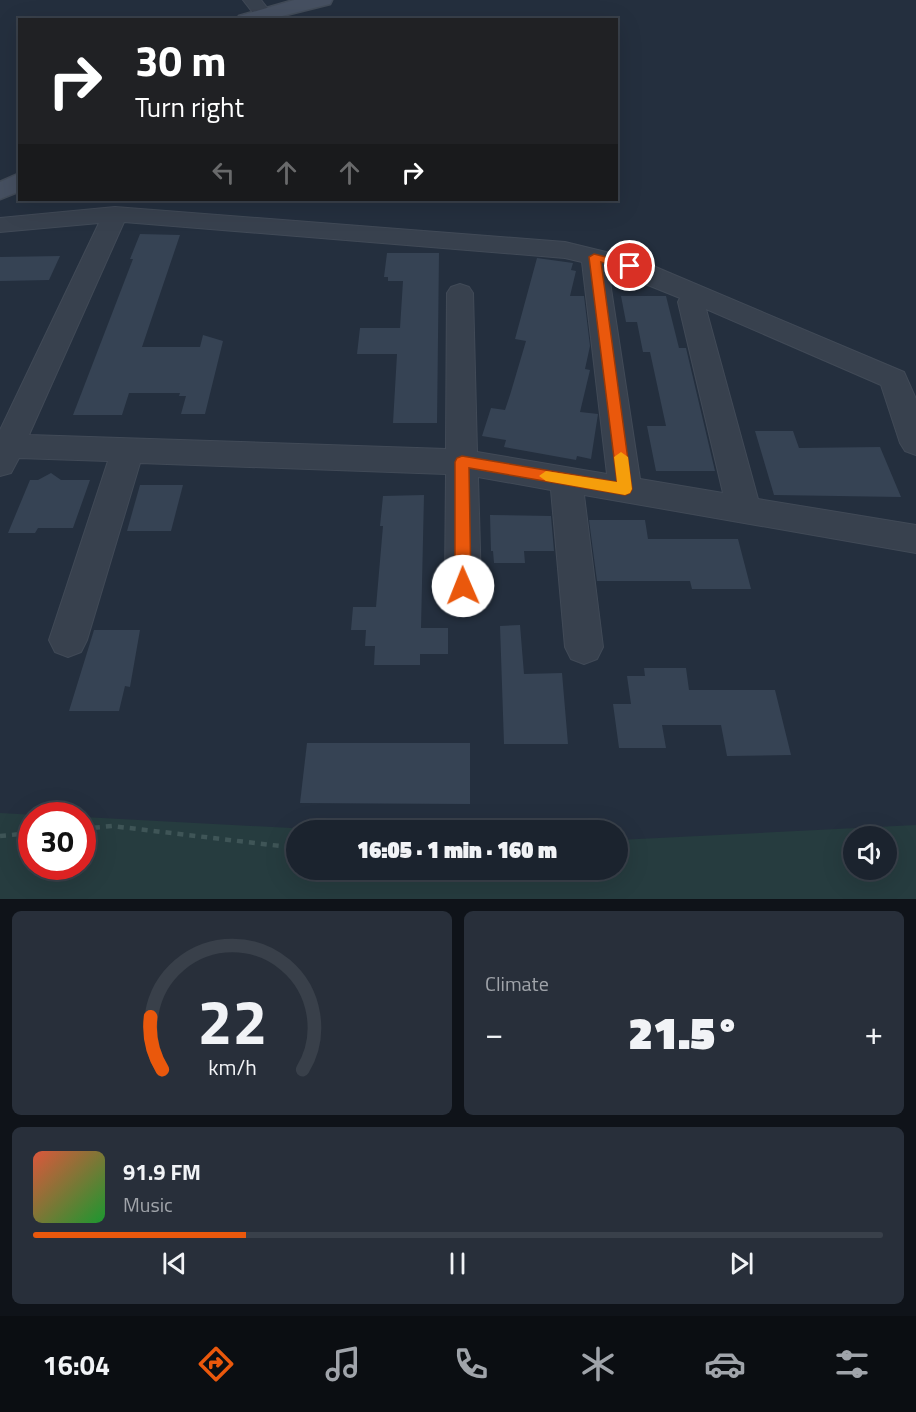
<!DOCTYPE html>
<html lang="en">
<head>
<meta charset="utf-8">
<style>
  body { margin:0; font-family:"Titillium Web",sans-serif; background:#282f3a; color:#f1f3f6; height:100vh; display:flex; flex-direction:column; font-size:22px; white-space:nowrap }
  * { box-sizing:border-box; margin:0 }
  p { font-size:20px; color:#a0a4aa }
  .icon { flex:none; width:33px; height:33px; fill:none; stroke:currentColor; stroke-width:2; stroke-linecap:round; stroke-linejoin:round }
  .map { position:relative; height:899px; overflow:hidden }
  .details { display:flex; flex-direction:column; gap:12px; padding:12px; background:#0f1319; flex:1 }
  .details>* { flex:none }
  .top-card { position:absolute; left:18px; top:18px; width:600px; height:183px; border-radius:0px; box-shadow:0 6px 24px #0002,0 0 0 2px #39404a; background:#202124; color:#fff; overflow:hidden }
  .controls { position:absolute; left:843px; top:826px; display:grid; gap:12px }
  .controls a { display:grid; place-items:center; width:54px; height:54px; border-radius:50%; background:#1b232e; box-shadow:0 6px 24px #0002,0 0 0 2px #39404a; font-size:30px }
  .speed { position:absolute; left:18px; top:802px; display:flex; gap:12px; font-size:30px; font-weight:700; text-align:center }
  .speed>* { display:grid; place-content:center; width:78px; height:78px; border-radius:50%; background:#1b232e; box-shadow:0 6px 24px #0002,0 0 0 2px #39404a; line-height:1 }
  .speed .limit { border:9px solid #d22; background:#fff; color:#111 }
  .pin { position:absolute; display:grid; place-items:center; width:51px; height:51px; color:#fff; margin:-26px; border:3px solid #fff; border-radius:50%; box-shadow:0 2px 6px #0007 }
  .me { position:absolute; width:66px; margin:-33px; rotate:359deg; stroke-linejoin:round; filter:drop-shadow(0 0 4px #0008) }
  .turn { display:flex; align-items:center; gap:21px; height:126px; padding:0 18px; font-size:27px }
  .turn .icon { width:78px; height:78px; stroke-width:2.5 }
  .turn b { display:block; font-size:42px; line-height:51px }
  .lanes { display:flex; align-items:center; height:57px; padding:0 18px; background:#0003; justify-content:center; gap:30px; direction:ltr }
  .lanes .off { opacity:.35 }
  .big { font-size:45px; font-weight:800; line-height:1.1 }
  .details .card { flex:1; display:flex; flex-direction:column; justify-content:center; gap:9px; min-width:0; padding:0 21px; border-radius:9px; background:#282f3a }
  .details .dial { align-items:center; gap:0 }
  .dial svg { height:156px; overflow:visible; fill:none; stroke:#39404a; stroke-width:7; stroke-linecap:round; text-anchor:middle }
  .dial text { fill:#f1f3f6; stroke:none }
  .song { display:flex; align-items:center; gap:18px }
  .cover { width:72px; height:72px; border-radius:9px; background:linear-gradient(135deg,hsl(10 70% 55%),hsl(130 70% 35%)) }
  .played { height:6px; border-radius:3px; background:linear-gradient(90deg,#ea580c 25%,#39404a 25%) }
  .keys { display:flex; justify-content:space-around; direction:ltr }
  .heat { display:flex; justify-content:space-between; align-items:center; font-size:33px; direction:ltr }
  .details .tiles { flex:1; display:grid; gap:12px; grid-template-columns:1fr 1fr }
  .card:last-child { grid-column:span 2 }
  .trip { position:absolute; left:286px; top:820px; width:342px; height:60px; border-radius:30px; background:#1b232e; box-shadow:0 6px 24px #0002,0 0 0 2px #39404a; font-weight:800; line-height:60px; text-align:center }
  .menu { display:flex; height:96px; justify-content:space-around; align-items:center; background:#0b0e12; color:#a0a4aa }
  .menu .icon { width:42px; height:42px }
  .menu .current { color:#ea580c }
  .menu b { font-size:27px; color:#f1f3f6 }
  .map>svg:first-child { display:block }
  .green { fill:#263c3f; fill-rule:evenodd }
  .building { fill:#364354 }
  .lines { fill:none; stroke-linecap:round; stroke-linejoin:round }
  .street-casing { stroke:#414a57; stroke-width:2 }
  .secondary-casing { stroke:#414a57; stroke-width:3 }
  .path { stroke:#3f5557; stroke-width:4.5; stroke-dasharray:6 6; stroke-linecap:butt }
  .street { fill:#38414e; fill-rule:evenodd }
  .secondary { fill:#465061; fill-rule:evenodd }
  .route { fill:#ea580c; stroke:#983908; stroke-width:1.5 }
  .slow { fill:#f59e0b }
</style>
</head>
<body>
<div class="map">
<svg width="916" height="899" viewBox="0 0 916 899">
  <rect width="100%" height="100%" fill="#242f3e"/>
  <path class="green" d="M0 813 54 816H32V867H82L83 817 348 831H297V870H618V840L916 825V899H0ZM854 837H886V870H854Z"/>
  <g class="building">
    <path d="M140 234 180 235 142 347H200L203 335 223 341 205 414H181L186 396H179L180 393H129L122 415H73L133 259H130Z"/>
    <path d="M387 253H439L437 423H393L397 354H357L360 328H400L403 281H388V277H384Z"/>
    <path d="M60 256 49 280 0 281V257Z"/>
    <path d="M537 258 573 263 571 270 576 271 570 296H584L590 346 585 369 590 370 580 412 598 414 591 459 577 456 576 460 504 447 506 440 482 436 491 408 505 410 510 395 526 341 515 339Z"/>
    <path d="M621 296H666L679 348H686L715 471H656L647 426H666L650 352H643L637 322H626Z"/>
    <path d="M755 431H793L799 448 880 447 901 497 774 495Z"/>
    <path d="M51 473 61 480H90L73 528H38L35 533H8L30 480H38Z"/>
    <path d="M140 485H183L171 531H127Z"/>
    <path d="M424 495 421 628H448V654H420V665H374L375 646H365L366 630H351L353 607H376L383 526H380L383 496Z"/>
    <path d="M490 515 551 516 554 551H524L525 563H494L493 551H491Z"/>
    <path d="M589 520H645L648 539H738L751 589H692L690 581H597Z"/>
    <path d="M520 625 524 674 562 673 568 744H504L500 626Z"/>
    <path d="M94 630H140L130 687 125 686 119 711H69Z"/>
    <path d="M644 668H686L689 690H775L791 755 727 756 721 725H662L666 748H619L613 704H631L627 676H645Z"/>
    <path d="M307 743H470V804L300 803Z"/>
  </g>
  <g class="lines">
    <g class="street-casing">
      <g id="street">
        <path d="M243 0H261L272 14 269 18H257Z"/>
        <path d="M115 207 565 242 639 260 904 372 916 399V455L905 451 900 443 881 385 706 309 758 499 916 525V553L584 495 603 647 597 659 584 664 571 659 565 647 551 490 478 477 481 586 476 597 463 601 450 597 445 586 446 474 140 463 87 640 81 652 68 657 55 652 49 640 108 461 19 458 11 473 0 476V430L99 223 0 232V218ZM124 222 565 258 582 262 607 474 477 452 473 293 469 287 460 284 451 287 447 293 446 449 29 435ZM608 269 680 298 678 302 723 493 640 479Z"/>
      </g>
    </g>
    <g class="secondary-casing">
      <g id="secondary">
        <path d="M294 0H332L330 4 266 20H237L239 16Z"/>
        <path d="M20 173V191L0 199V182Z"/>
      </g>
    </g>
    <g class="path">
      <path d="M82 829 112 826 297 848"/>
      <path d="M0 836 32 833"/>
    </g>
    <use href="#street" class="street"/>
    <use href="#secondary" class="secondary"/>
  </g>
  <path class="route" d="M594 254 634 264 636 266 630 270 601 262 632 489 630 493 625 495 469 468 471 586 468 591 463 593 457 591 455 586V462L457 458 462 456 617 482 589 257Z"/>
  <path class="slow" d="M621 452 628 457 632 489 630 493 625 495 546 481 539 476 546 471 617 482 614 457Z"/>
</svg>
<div class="controls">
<a><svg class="icon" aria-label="sound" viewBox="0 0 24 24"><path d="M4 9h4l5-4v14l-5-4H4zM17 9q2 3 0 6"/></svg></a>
</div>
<div class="speed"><div class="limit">30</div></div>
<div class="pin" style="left:630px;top:266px;background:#d93025"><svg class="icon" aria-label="arrive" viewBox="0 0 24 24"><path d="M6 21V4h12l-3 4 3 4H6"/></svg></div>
<svg class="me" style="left:463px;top:586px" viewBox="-20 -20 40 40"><circle r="19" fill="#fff"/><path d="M0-13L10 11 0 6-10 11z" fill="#ea580c"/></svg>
<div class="trip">16:05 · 1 min · 160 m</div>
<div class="top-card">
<div class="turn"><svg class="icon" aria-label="right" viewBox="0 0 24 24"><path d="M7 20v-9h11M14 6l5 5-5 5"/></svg><div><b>30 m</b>Turn right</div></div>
<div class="lanes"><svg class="icon off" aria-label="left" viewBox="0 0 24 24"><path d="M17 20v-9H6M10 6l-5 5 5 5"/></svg><svg class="icon off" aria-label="ahead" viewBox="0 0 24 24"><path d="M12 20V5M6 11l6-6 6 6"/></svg><svg class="icon off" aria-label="ahead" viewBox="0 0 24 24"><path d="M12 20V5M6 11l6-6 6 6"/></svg><svg class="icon" aria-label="right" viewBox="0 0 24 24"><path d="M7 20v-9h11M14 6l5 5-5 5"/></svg></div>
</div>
</div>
<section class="details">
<div class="tiles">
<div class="card dial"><svg viewBox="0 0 100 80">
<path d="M14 69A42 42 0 1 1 86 69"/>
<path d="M14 69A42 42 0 0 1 8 42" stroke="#ea580c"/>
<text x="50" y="56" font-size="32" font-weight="700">22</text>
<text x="50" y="72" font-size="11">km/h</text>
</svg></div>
<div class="card"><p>Climate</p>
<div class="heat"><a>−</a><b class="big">21.5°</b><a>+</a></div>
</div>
<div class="card">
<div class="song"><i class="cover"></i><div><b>91.9 FM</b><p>Music</p></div></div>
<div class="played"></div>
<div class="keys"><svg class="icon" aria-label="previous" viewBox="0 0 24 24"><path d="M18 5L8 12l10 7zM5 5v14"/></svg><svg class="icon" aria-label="pause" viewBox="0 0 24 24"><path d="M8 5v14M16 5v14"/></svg><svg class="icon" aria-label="next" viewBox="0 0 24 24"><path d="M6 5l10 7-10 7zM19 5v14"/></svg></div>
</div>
</div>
</section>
<nav class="menu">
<b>16:04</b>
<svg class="icon current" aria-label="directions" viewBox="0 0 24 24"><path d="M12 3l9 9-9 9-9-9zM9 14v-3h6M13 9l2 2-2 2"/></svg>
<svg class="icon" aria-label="music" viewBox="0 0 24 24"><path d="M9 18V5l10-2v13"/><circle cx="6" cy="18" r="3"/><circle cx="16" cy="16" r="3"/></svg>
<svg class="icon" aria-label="phone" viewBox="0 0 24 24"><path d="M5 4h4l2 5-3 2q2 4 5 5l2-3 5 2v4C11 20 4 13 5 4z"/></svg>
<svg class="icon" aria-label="climate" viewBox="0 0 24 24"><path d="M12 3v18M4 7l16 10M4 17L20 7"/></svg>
<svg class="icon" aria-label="car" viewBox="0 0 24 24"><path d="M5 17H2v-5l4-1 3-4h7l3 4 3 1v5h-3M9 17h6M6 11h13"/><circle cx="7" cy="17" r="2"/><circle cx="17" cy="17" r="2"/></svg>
<svg class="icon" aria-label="filters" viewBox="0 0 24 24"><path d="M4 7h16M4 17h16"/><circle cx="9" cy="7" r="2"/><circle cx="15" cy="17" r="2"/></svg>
</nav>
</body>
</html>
